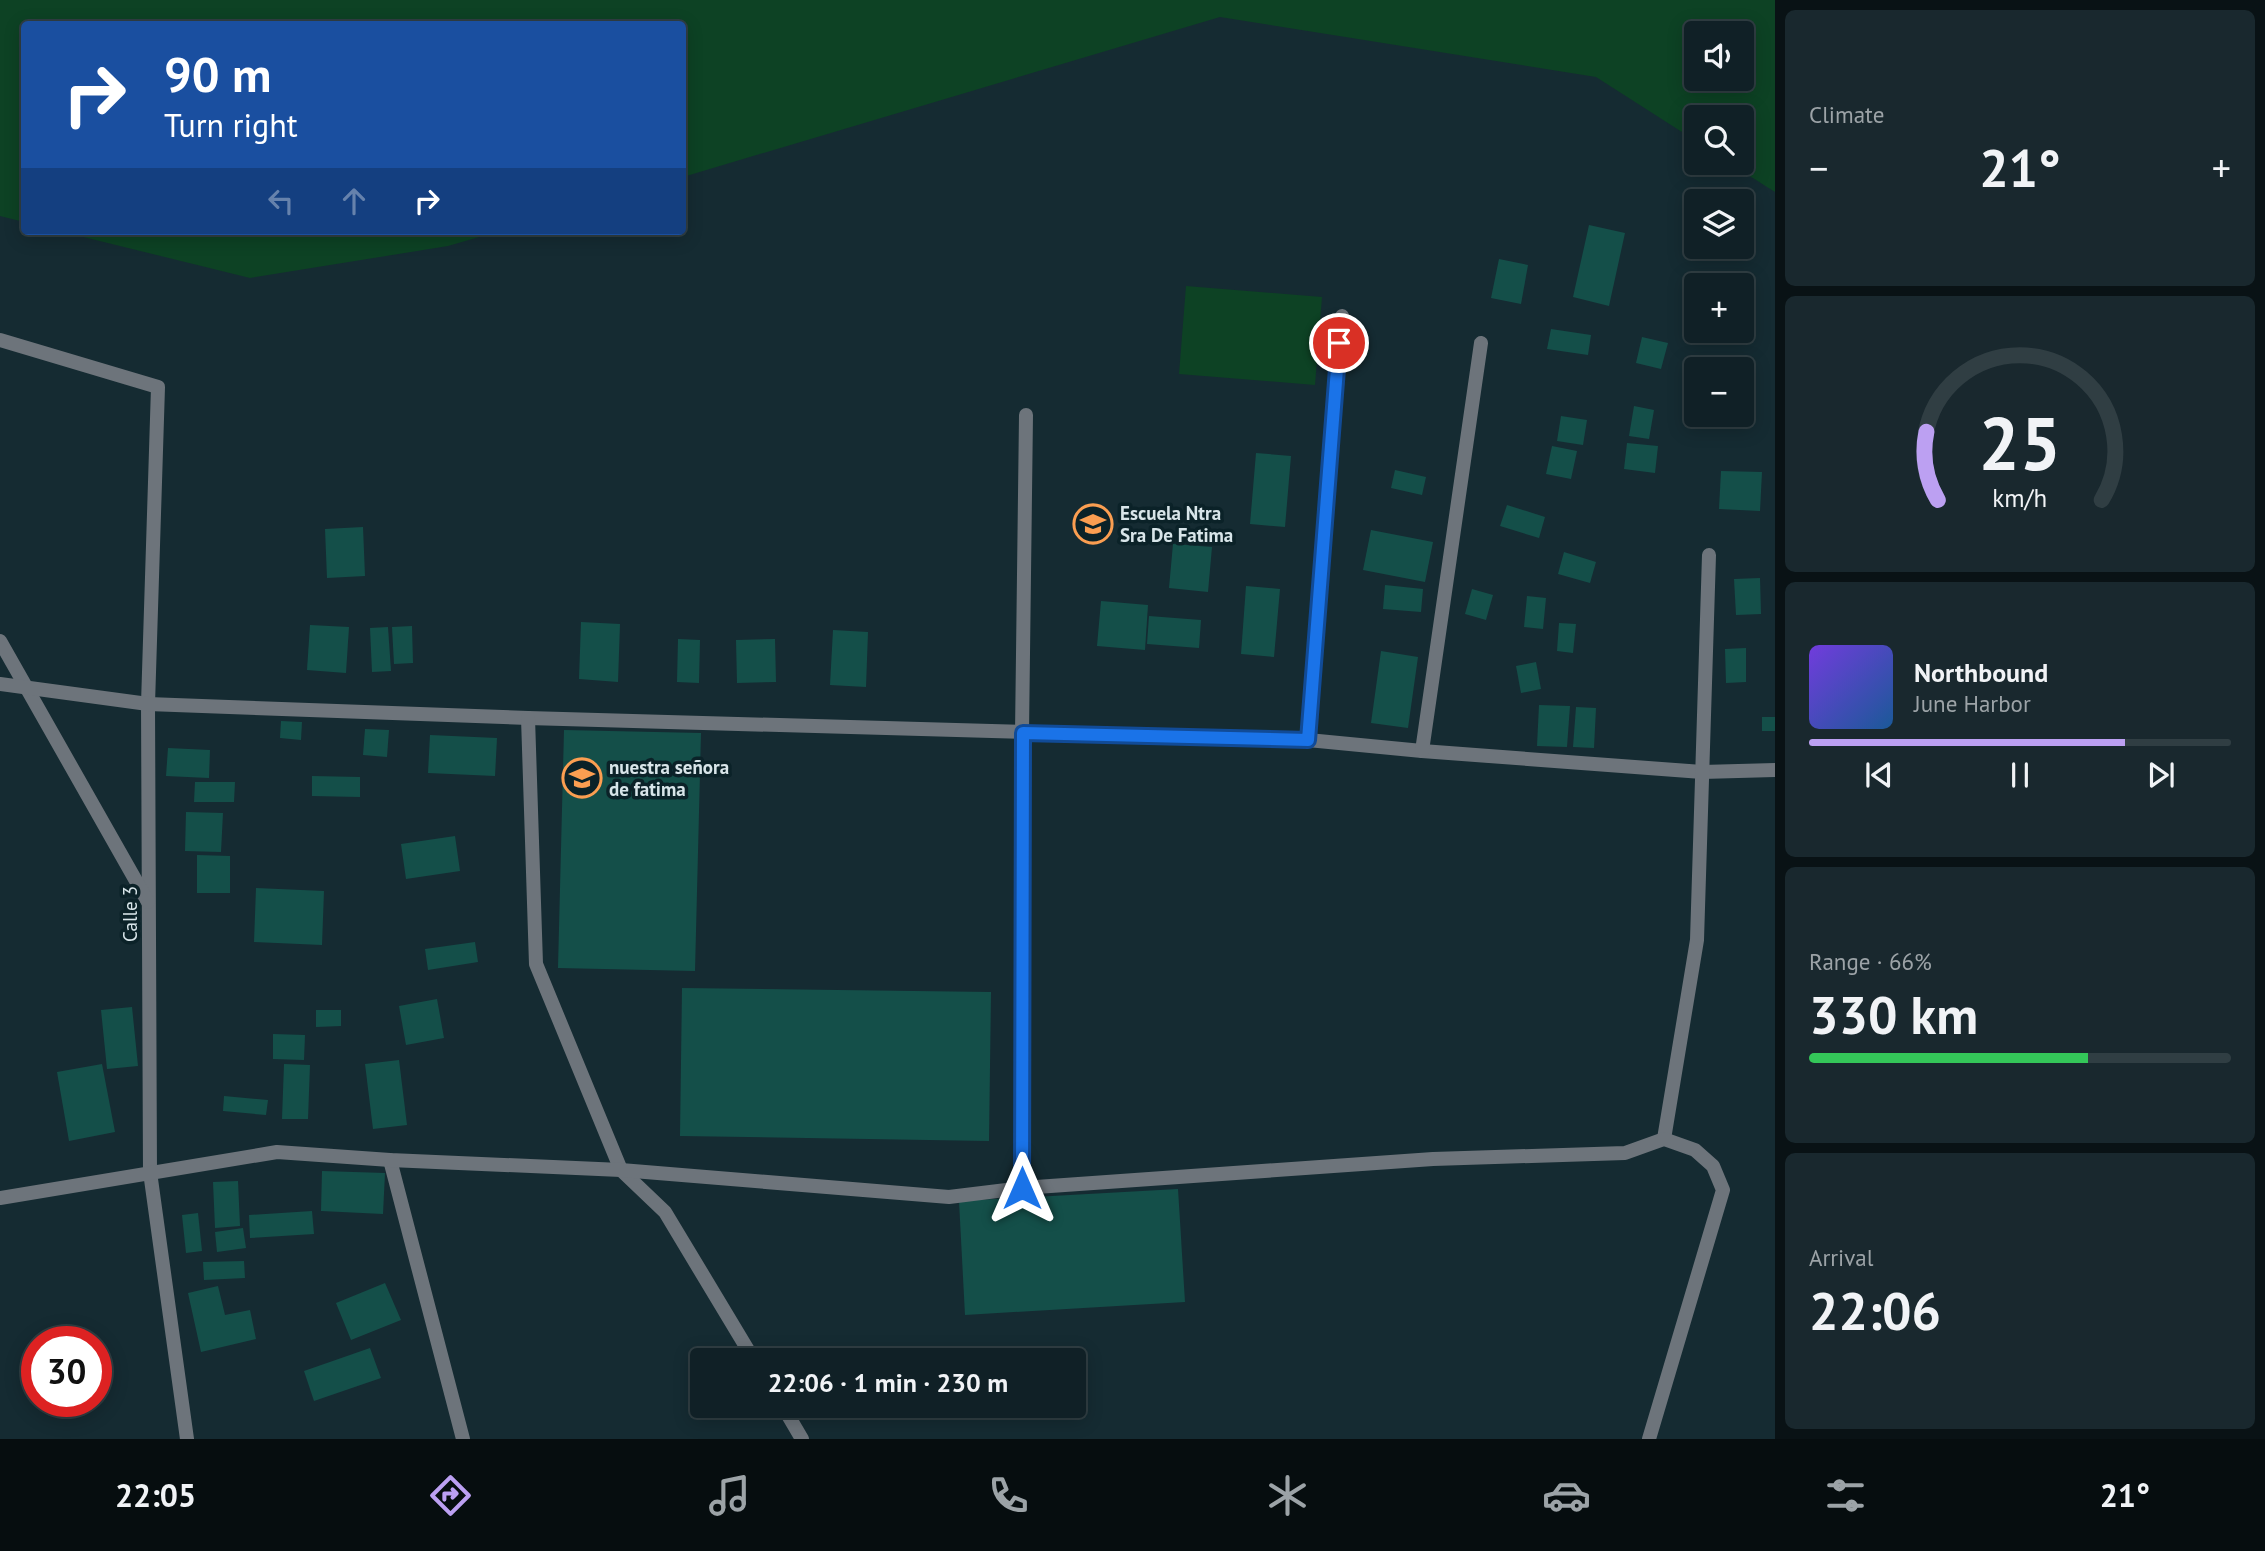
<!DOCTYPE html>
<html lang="en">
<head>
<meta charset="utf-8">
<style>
  body { margin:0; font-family:"PT Sans",sans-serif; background:#19282e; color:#f1f3f6; height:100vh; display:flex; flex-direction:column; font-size:26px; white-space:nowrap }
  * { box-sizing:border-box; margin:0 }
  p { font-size:23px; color:#9ca3a7 }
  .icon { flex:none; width:38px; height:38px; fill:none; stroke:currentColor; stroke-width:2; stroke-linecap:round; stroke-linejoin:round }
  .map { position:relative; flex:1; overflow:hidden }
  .side { display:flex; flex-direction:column; gap:10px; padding:10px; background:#091215; width:490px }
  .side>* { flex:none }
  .hud { position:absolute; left:21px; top:21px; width:665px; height:214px; border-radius:7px; box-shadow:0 4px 18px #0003,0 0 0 2px #303e43; background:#1a4fa0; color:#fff; overflow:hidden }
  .buttons { position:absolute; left:1684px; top:21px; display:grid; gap:14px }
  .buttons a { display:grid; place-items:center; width:70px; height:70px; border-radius:7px; background:#102026; box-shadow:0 4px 18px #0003,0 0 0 2px #303e43; font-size:35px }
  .speed { position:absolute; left:21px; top:1326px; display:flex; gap:14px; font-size:35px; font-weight:700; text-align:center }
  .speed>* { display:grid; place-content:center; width:91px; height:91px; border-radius:50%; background:#102026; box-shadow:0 4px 18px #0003,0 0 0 2px #303e43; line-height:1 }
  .speed .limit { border:10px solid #d22; background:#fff; color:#111 }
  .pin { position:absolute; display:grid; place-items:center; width:60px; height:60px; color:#fff; margin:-30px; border:4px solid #fff; border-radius:50%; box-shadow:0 2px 7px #0007 }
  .me { position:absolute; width:77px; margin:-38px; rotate:0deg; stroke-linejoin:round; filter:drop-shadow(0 0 5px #0008) }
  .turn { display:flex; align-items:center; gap:24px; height:147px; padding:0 28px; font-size:32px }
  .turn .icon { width:91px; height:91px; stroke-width:2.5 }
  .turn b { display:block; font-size:49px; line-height:60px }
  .lanes { display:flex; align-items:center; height:66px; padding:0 28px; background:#0003; justify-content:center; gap:35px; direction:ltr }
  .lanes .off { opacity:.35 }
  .big { font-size:52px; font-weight:700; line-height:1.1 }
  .side .widget { flex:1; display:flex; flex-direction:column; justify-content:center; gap:10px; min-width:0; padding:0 24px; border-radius:10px; background:#19282e }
  .side .dial { align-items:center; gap:0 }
  .dial svg { height:182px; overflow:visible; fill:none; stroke:#303e43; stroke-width:7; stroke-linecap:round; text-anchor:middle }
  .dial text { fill:#f1f3f6; stroke:none }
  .song { display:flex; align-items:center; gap:21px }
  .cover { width:84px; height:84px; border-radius:10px; background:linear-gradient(135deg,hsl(260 70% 55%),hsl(210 70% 35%)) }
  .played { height:7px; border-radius:4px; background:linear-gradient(90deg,#bca0f2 75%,#303e43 75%) }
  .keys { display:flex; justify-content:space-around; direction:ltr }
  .heat { display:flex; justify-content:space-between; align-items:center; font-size:38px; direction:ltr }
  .charge { height:10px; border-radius:5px; background:linear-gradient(90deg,#34c759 66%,#303e43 0) }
  .trip { position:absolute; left:690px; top:1348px; width:396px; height:70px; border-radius:7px; background:#102026; box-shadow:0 4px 18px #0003,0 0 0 2px #303e43; font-weight:700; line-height:70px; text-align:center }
  .tab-bar { display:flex; height:112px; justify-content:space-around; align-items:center; background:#060d0f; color:#9ca3a7 }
  .tab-bar .icon { width:49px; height:49px }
  .tab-bar .current { color:#bca0f2 }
  .tab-bar b { font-size:32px; color:#f1f3f6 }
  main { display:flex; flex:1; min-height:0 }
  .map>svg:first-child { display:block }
  .green { fill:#0d4224; fill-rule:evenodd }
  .building { fill:#144f49 }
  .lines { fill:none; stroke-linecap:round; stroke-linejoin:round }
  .minor { stroke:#6d747b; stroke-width:14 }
  .route-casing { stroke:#114b97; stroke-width:18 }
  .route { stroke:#1a73e8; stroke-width:12 }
  .labels { text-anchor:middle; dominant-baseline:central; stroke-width:7; stroke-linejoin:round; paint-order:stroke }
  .poi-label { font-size:19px; font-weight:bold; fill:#d8e5e9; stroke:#0b2228; text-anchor:start }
  .street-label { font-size:19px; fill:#d8e5e9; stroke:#0b2228 }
</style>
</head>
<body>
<main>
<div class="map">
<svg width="1775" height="1439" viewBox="0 0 1775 1439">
  <rect width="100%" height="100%" fill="#152b32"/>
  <g class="green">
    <path d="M0 0H1775V192L1729 163H1741V117H1696V141L1596 77 1220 17 683 177 682 24H24V222L0 216ZM1696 33H1741V79H1696Z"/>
    <path d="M59 231H500L448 246 250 278Z"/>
    <path d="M1186 286 1322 297 1315 385 1179 374Z"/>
  </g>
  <g class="building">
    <path d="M1589 225 1625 233 1609 306 1573 297Z"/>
    <path d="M1499 259 1528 265 1521 304 1491 298Z"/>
    <path d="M1551 329 1591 335 1588 355 1547 349Z"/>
    <path d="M1642 337 1668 343 1661 369 1636 363Z"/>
    <path d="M1634 406 1654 410 1649 439 1629 436Z"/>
    <path d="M1561 416 1587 420 1583 445 1557 441Z"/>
    <path d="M1627 443 1658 446 1655 473 1624 469Z"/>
    <path d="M1552 446 1577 451 1571 479 1546 474Z"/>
    <path d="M1256 453 1291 456 1285 527 1250 524Z"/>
    <path d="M1395 470 1426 477 1422 495 1391 488Z"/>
    <path d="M1721 471 1762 472 1760 511 1719 509Z"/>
    <path d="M1507 505 1545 517 1539 538 1500 526Z"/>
    <path d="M363 527 365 576 327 578 325 529Z"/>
    <path d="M1371 530 1433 542 1425 582 1363 570Z"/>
    <path d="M1173 544 1212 547 1208 592 1169 588Z"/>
    <path d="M1564 552 1596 562 1590 583 1558 574Z"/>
    <path d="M1760 578 1761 614 1736 615 1734 579Z"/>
    <path d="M1385 585 1423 589 1421 612 1383 609Z"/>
    <path d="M1246 586 1280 589 1274 657 1241 654Z"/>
    <path d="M1472 589 1493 595 1486 620 1465 614Z"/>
    <path d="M1527 596 1546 598 1543 629 1524 627Z"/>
    <path d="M1101 601 1148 605 1145 650 1097 646Z"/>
    <path d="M1149 616 1201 620 1199 648 1147 644Z"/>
    <path d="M581 622 620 624 618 682 579 679Z"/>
    <path d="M1559 623 1576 624 1573 653 1557 651Z"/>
    <path d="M310 625 349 627 346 673 307 670Z"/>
    <path d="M412 626 413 663 394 664 392 627Z"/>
    <path d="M388 627 391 671 372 672 370 628Z"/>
    <path d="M833 630 868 632 866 687 830 685Z"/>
    <path d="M678 639 700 640 699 683 677 682Z"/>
    <path d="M775 639 776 682 737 683 736 640Z"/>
    <path d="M1746 648V682L1726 683 1725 649Z"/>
    <path d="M1381 651 1418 657 1408 728 1371 723Z"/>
    <path d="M1536 662 1541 689 1521 693 1516 666Z"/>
    <path d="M1539 705 1570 706 1567 747 1537 746Z"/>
    <path d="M1576 707 1596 708 1594 748 1573 747Z"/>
    <rect x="1762" y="717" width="13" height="14"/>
    <path d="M281 721 302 722 301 740 280 738Z"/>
    <path d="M365 729 389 730 387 757 363 755Z"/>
    <path d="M564 730 701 733 695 971 558 968Z"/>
    <path d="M430 735 497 738 495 776 428 773Z"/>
    <path d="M168 748 210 750 209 778 166 776Z"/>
    <path d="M312 776 360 777V797L312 796Z"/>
    <path d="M195 782H235L234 802H194Z"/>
    <path d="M186 812 223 813 221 852 185 851Z"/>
    <path d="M455 836 460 871 406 879 401 844Z"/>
    <path d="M197 855 230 856V893H197Z"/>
    <path d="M256 888 324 891 322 945 254 942Z"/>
    <path d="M475 942 478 962 428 970 425 949Z"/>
    <path d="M682 988 991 992 989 1141 680 1136Z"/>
    <path d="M437 999 444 1038 406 1045 399 1006Z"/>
    <path d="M132 1007 138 1066 107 1069 101 1010Z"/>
    <path d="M316 1010H341V1026L316 1027Z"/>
    <path d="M273 1034 305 1035 304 1060 273 1059Z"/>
    <path d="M399 1060 407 1125 373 1129 365 1064Z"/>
    <path d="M102 1064 115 1132 69 1141 57 1072Z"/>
    <path d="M284 1064 310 1065 308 1119H282Z"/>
    <path d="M224 1096 268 1100 266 1115 223 1111Z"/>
    <path d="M322 1171 385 1173 383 1214 321 1211Z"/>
    <path d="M238 1181 240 1226 215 1228 213 1182Z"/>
    <path d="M1178 1189 1185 1302 965 1315 959 1201Z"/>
    <path d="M312 1211 314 1234 250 1238 249 1215Z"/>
    <path d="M198 1213 202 1251 186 1253 182 1215Z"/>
    <path d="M243 1228 246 1248 217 1252 215 1232Z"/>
    <path d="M244 1261 245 1278 204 1280 203 1262Z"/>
    <path d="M385 1283 401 1320 351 1340 336 1303Z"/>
    <path d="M218 1286 225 1315 250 1310 256 1339 201 1352 188 1293Z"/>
    <path d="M370 1348 381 1378 314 1401 304 1371Z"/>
  </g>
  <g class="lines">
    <g class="minor">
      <path d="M0 340 158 387 148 704 150 1172 187 1439"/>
      <path d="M0 641 148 902"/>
      <path d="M0 684 148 704 528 718 1308 740 1422 751 1702 772 1775 770"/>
      <path d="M528 718 536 964 621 1170 665 1212 754 1360"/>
      <path d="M1308 740 1342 316"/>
      <path d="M1422 751 1481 343"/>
      <path d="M1664 1139 1697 940 1709 555"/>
      <path d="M390 1160 463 1439"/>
      <path d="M1022 1188V733L1026 415"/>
      <path d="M0 1198 277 1152 390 1160 621 1170 949 1197 1022 1188 1433 1159 1625 1153 1664 1139 1695 1150 1713 1166 1723 1190 1649 1439"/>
      <path d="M782 1405 802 1439"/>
    </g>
  </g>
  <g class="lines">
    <g class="route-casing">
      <path id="route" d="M1022 1188 1023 733 1308 740 1339 343"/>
    </g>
    <use href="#route" class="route"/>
  </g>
  <defs>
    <g id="school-ring" transform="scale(2.0125)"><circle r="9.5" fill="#0b2228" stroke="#fb9e51" stroke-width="1.5"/><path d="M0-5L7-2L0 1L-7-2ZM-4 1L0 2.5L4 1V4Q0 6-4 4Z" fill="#fb9e51"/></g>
  </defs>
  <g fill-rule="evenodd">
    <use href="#school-ring" x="1093" y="524"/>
    <use href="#school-ring" x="582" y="778"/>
  </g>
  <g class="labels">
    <g class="poi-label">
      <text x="1120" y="513">Escuela Ntra<tspan x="1120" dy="22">Sra De Fatima</tspan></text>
      <text x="609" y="767">nuestra señora<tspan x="609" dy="22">de fatima</tspan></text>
    </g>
    <g class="street-label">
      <text transform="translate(130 914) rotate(-90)">Calle 3</text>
    </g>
  </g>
</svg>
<div class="buttons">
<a><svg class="icon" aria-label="sound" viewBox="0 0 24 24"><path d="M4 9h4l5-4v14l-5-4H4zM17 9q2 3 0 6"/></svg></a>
<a><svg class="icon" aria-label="search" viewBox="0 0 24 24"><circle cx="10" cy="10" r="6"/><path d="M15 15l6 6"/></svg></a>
<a><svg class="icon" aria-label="layers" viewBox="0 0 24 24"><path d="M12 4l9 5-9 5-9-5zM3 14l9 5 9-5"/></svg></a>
<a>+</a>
<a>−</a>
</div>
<div class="speed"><div class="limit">30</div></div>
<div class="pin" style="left:1339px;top:343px;background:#d93025"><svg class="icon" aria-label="arrive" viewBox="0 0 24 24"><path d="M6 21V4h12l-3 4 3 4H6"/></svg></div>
<svg class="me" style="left:1022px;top:1188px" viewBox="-20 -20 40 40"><path d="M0-17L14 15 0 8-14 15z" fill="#1a73e8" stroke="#fff" stroke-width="4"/></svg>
<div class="trip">22:06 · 1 min · 230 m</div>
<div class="hud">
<div class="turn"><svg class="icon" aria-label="right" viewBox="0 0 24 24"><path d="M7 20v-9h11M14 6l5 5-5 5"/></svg><div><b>90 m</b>Turn right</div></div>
<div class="lanes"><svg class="icon off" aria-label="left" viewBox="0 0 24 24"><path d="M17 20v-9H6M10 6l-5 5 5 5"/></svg><svg class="icon off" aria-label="ahead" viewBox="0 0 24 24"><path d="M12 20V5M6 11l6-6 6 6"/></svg><svg class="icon" aria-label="right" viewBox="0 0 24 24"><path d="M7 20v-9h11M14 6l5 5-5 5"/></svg></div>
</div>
</div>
<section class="side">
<div class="widget"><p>Climate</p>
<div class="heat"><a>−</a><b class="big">21°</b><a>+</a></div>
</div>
<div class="widget dial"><svg viewBox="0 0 100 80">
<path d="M14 69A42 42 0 1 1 86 69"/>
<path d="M14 69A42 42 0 0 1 9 39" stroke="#bca0f2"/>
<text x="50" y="56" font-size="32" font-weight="700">25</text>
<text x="50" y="72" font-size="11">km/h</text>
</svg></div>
<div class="widget">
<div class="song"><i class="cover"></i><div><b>Northbound</b><p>June Harbor</p></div></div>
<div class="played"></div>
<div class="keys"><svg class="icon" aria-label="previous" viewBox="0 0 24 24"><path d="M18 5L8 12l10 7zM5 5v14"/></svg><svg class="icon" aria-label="pause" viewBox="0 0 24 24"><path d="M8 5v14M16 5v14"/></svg><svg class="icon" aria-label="next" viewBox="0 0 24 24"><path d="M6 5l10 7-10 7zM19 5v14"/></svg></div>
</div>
<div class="widget"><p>Range · 66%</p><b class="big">330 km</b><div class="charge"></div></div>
<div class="widget"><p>Arrival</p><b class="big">22:06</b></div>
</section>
</main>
<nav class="tab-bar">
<b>22:05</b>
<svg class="icon current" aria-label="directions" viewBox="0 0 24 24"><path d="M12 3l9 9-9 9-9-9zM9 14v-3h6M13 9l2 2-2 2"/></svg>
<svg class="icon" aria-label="music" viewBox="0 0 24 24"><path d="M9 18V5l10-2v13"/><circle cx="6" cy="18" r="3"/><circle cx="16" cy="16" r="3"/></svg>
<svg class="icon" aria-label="phone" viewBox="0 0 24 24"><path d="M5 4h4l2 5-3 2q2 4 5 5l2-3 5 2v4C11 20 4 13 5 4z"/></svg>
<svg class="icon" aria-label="climate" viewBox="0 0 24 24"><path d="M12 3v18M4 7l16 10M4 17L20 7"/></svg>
<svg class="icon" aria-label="car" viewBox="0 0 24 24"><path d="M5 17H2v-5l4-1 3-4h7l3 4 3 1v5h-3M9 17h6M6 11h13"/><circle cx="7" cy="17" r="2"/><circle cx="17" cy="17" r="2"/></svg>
<svg class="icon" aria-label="filters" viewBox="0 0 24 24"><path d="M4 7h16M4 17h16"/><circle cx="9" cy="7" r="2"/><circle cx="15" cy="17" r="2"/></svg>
<b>21°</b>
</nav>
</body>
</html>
